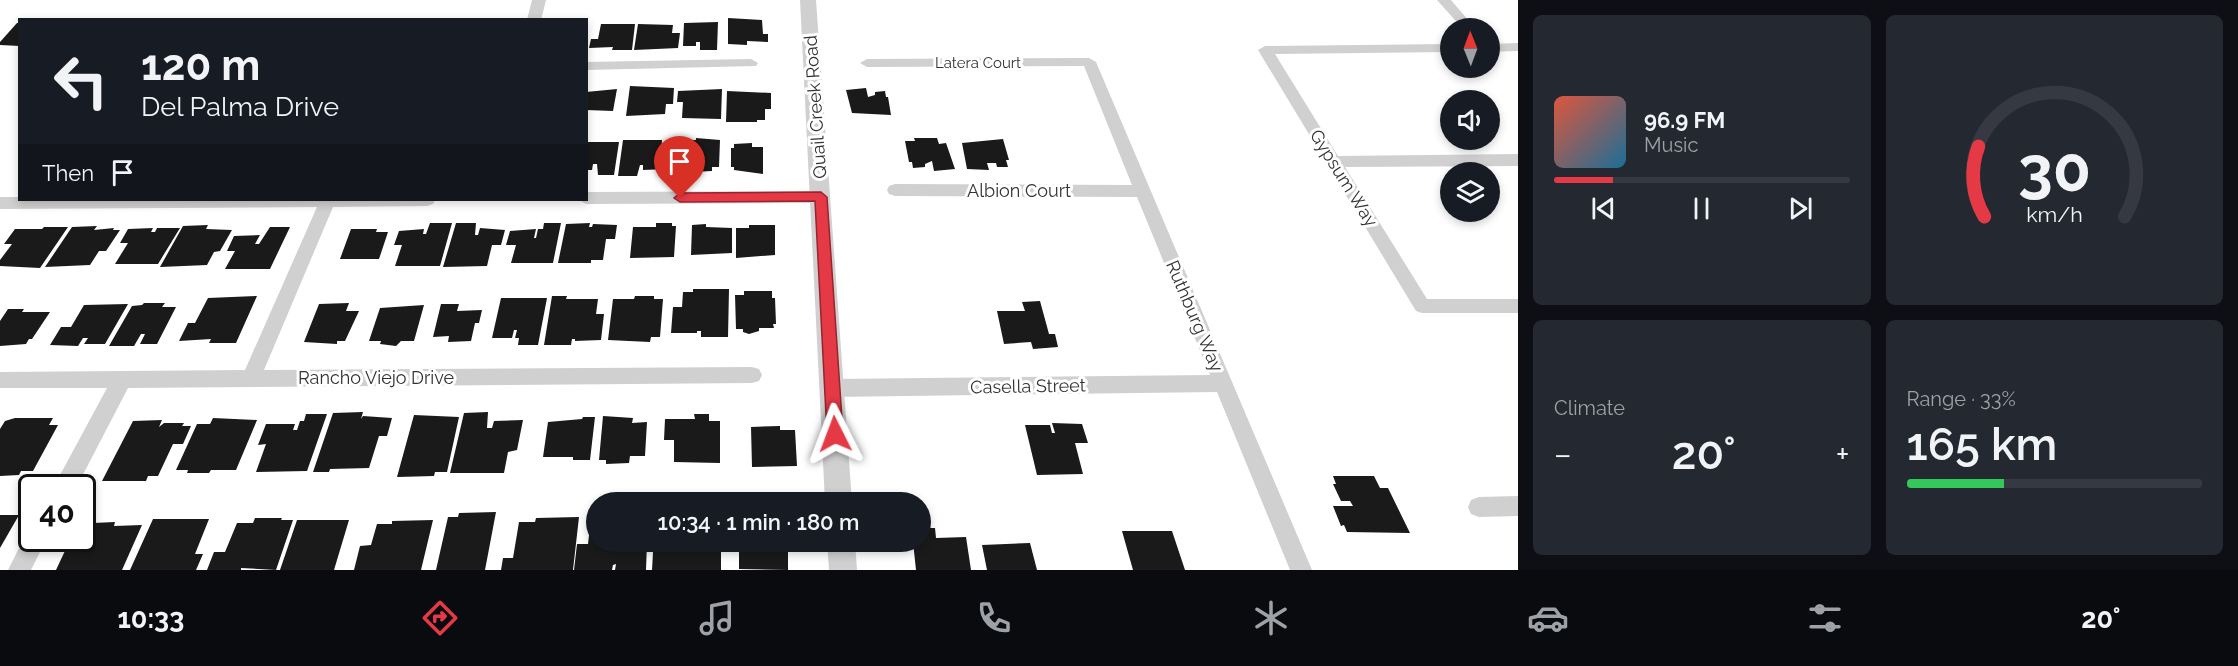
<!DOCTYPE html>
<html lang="en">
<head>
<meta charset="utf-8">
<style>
  body { margin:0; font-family:Raleway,sans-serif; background:#242831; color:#f1f3f6; height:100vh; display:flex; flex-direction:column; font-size:22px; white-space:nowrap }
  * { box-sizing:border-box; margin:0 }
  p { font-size:20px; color:#9ea1a6 }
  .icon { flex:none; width:33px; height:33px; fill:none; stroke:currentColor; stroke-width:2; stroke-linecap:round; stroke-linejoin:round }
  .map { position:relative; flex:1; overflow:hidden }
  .side { display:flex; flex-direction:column; gap:15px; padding:15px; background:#0d0f14; width:720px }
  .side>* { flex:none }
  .guide { position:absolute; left:18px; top:18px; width:570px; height:183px; border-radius:0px; box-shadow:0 3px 9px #0003; background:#171b24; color:#f1f3f6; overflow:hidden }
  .needle { width:39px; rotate:359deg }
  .buttons { position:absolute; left:1440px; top:18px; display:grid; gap:12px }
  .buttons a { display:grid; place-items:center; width:60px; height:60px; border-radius:50%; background:#171b24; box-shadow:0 3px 9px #0003; font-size:30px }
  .speed { position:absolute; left:18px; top:474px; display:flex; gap:12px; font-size:30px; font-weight:700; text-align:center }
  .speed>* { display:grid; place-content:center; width:78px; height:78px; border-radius:50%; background:#171b24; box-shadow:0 3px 9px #0003; line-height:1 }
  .speed .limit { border:3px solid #111; border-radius:9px; background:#fff; color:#111 }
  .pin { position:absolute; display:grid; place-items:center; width:51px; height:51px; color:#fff; margin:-62px -26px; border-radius:50% 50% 50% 0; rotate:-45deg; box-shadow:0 0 6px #0007 }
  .pin .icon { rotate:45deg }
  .me { position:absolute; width:66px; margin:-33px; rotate:357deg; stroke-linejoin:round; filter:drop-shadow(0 0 4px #0008) }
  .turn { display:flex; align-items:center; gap:21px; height:126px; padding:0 24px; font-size:27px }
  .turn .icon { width:78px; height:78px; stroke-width:2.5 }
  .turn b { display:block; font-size:42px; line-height:51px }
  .then { display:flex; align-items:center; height:57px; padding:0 24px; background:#0003; gap:12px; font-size:22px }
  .big { font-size:45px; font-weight:600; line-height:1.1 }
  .side .card { flex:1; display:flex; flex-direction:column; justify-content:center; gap:9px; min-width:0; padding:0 21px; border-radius:9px; background:#242831 }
  .side .dial { align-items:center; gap:0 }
  .dial svg { height:156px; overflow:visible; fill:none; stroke:#363941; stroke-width:7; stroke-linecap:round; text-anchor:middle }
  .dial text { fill:#f1f3f6; stroke:none }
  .song { display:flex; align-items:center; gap:18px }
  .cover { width:72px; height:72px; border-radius:9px; background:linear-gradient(135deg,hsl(10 70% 55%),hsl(200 70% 35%)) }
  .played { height:6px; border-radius:3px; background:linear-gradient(90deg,#e63946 20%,#363941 20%) }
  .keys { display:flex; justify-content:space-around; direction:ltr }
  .heat { display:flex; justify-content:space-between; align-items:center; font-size:33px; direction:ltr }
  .charge { height:9px; border-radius:4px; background:linear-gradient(90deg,#34c759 33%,#363941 0) }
  .side .tiles { flex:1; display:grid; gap:15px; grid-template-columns:repeat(2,1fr) }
  .trip { position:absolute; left:586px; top:492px; width:345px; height:60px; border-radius:30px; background:#171b24; box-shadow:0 3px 9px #0003; font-weight:600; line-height:60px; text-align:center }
  .dock { display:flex; height:96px; justify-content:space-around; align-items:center; background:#090b0e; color:#9ea1a6 }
  .dock .icon { width:42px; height:42px }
  .dock .active { color:#e63946 }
  .dock b { font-size:27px; color:#f1f3f6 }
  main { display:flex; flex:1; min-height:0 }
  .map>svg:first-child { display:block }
  .building { fill:#1a1a1a }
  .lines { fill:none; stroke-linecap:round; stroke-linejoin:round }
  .minor { fill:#d0d0d0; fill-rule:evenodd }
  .tertiary { fill:#d0d0d0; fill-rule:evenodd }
  .route { fill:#e63946; stroke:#96252e; stroke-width:1.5 }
  .labels { text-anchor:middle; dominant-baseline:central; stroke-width:6; stroke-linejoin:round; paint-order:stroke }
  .far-street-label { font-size:15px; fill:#333; stroke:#fff }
  .street-label { font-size:18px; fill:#333; stroke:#fff }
</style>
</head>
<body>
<main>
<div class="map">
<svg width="1518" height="570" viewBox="0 0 1518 570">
  <rect width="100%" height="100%" fill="#fff"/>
  <g class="building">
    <path d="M728 18 762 20 763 34H768V42L747 41V45L728 44Z"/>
    <path d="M718 22 717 50H700V42H696V46H683L684 23Z"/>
    <path d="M17 23H20V46L0 45V42Z"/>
    <path d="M601 24H635L632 50H612L613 47 589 48 591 39H598Z"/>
    <path d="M638 24 673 25 672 33H680L678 48 634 50Z"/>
    <path d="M630 86 674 88 673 104H666L665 114 626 116Z"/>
    <path d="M866 88 868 97 875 95V92L885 91 886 97H888L891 115 852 113 846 90Z"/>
    <path d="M617 89 613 111 586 110V92Z"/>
    <path d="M722 89 721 119 682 118 683 102H677L678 91Z"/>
    <path d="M727 91 771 93V109H765V120H757V122H726Z"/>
    <path d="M696 138 720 140 719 167H712V171L674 173 677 140H696Z"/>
    <path d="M914 138H937L939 144 946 143 955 169 934 171 932 161 925 164V167L913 168 912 162H909L905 141H915Z"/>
    <path d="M1003 139 1009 160H1006L1008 167H997L996 163H987L989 170 967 169 962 143Z"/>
    <path d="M623 140H662L661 157 668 156 667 169 643 170V165H640L637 176H618Z"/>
    <path d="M586 142H619L614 175H598L597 164H593L592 170H586Z"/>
    <path d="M752 143V147H763V174L734 170V167H731V148H734V144Z"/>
    <path d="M430 223H452L440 266H395L402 245H394L399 231 424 229 423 234H426Z"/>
    <path d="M456 223H476L475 235H478L480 228 505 230 501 245H492L487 266 443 267Z"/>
    <path d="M544 223H561L553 263H511L516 245H506L510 231 536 229 534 238H536L538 229H543Z"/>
    <path d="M590 223 589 227H592L593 224 617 225 615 239H606L603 260H591V263H558L566 224Z"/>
    <path d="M656 223H672V226H676L674 257 630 258 633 227H656Z"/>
    <path d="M706 224V227L732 228V253L691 255 692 225Z"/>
    <path d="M208 225 206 229 232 230 220 251 214 252 207 265 160 267 183 226Z"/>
    <path d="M749 225H775V255L736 258V228H749Z"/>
    <path d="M97 226 94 230 114 228 113 230H120L106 251H99L90 265 45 267 72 227Z"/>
    <path d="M44 227H68L40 268 0 266V260L12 244H4L15 229H42Z"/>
    <path d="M270 227H290L270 269H225L235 251H227L234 236 260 235 255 244H259Z"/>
    <path d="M153 228 151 232H155L157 228H180L158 264H115L128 243H120L128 229Z"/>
    <path d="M351 229H377L376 232H388L379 259H340Z"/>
    <path d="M693 289H729L728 337H701V331H697V333H671L673 307H682L683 292H693Z"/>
    <path d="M744 291H772V298H775L776 324H773L774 328H759V331L749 334 743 332V329H736L735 295H744Z"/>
    <path d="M257 296 236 343H209L211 339 179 341 188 323H195L208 298Z"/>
    <path d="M552 296H567L566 299H598L596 314H604L601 340 575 341V339H572L571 345H544Z"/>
    <path d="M635 296H654V299H663L660 337H651L650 342 608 340 613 299H634Z"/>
    <path d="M501 298H547L538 345H518L519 338H515L517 330H514L512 338H492Z"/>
    <path d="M1040 301 1049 334H1055L1058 347 1033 349 1031 342 1004 344 997 311H1025L1022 302Z"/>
    <path d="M144 303H165L162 307H176L157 344H140L145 334H141L134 346H109L132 306 142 305Z"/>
    <path d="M349 303 346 311H359L345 341H337V344L304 342 319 304Z"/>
    <path d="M128 304 105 344H84L88 338H83L78 346 50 345 61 327H71L84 305Z"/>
    <path d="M441 304H459L457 311 482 310 479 323H475L471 341 448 342 449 336 433 337Z"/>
    <path d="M424 305 414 341H401L396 346 380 344 381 341H369L380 308Z"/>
    <path d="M8 309H24L22 312H50L32 339H29L26 344 0 346V321Z"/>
    <path d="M363 412 361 419 363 416 392 418 387 436H379L369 468 330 469 329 472H313L333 413Z"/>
    <path d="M488 412 487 428H492L494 421 523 420 517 450 508 452 504 473H450L464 413Z"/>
    <path d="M306 414H327L307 471 256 472 266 444 258 445 266 424H295L293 430H297L300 421H304Z"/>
    <path d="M694 414H709V421H720V463L674 462V440H664L665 419H695Z"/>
    <path d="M414 415 459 417 447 472H435L434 476 397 477Z"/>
    <path d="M603 416 633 418 632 423 647 422 645 456H630L629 463 606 464V460H599Z"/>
    <path d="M583 417H595L590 460H573V457H543L548 422 582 419Z"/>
    <path d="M15 418H53L49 425H58L33 471H21L19 475 0 476V429L5 421Z"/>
    <path d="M213 418 257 420 236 470H211L209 473H187L188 470H176L197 424H210Z"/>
    <path d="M162 420 159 427 164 423H184L182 426H191L183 444H173L158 476H148L146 481H102L133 421Z"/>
    <path d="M1052 423 1082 424 1088 443H1075L1083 474 1037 475 1025 425H1050L1052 433H1055Z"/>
    <path d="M780 426V430H795L797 466 752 467 751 427Z"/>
    <path d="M1333 476H1374L1380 488H1388L1410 533 1347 532 1344 525 1341 526 1333 506H1353L1350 501H1341L1333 484H1336Z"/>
    <path d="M592 510H597V542H647L646 570H615L616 564 613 565 612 570H574L577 544H588Z"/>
    <path d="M496 512 485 570H436L448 517H458L459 513Z"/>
    <path d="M0 515H19L0 548Z"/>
    <path d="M579 517 573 570H501L503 558H513L519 522H535L536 518Z"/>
    <path d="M255 518H282L281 520H293L276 570 241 568V570H207L214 552H225L237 523H253Z"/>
    <path d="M153 519H209L195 554H203L196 570H130Z"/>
    <path d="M297 520H349L334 570H280Z"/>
    <path d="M433 520 421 570H354L360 546 371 545 377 524H392V521Z"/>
    <path d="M115 522 114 526 142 525 122 570H56L71 538H82V526H92L93 523Z"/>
    <path d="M921 528H935L936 538 966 537 971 570H916L913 542H921Z"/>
    <path d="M1122 531H1172L1185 570H1133Z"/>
    <path d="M662 542H721V570H652L653 552H662Z"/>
    <path d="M739 542H788V570L739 569Z"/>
    <path d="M1030 543 1037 570H987L982 545Z"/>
  </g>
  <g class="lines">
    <g class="minor">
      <path d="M532 0H546L541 20H527Z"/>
      <path d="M1437 0H1451L1475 28H1462Z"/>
      <path d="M1518 43V51L1490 52V44Z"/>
      <path d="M1450 44V52L1275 54 1338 156 1518 154V166L1345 167 1427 299H1518V313H1422L1416 311 1258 50 1265 46Z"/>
      <path d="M1089 58 1096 62 1312 570H1290L1217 392 832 397 825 394 822 388 825 382 832 379 1210 375 1137 197 895 196 889 194 887 190 889 186 895 184 1132 185 1084 66 867 67 860 63 867 59Z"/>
      <path d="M751 59 758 63 756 66 586 70V62Z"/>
      <path d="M821 191 827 193 829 197 827 201 821 203 586 204 579 200H586V192Z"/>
      <path d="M0 197H20V200H435L433 204 427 206 333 207 264 370 752 367 759 369 762 375 759 381 752 383 128 388 76 488H53L107 388H0V372L245 370 317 207 0 209Z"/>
      <path d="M1518 496V516L1479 517 1471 514 1468 507 1471 500 1479 497Z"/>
      <path d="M32 529V538H47L31 570H8L28 530Z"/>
    </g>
    <g class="tertiary">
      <path d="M800 0H816L852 502H825Z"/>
      <path d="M827 542H855L857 570H829Z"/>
    </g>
  </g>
  <path class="route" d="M821 192 827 197 843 434 840 439 835 441 829 439 827 434 815 201 680 202 674 198 680 193Z"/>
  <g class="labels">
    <g class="far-street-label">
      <text x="978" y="63">Latera Court</text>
    </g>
    <g class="street-label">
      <text transform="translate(815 107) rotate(-94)">Quail Creek Road</text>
      <text transform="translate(1344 178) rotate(58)">Gypsum Way</text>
      <text x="1019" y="190">Albion Court</text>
      <text transform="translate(1195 316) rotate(67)">Ruthburg Way</text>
      <text x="376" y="377">Rancho Viejo Drive</text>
      <text transform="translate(1028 386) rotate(-1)">Casella Street</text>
    </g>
  </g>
</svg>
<div class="buttons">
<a><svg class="needle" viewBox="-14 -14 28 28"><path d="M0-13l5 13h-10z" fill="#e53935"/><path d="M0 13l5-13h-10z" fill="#9ea1a6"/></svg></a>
<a><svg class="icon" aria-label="sound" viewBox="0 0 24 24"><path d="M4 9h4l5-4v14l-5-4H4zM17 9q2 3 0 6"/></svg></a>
<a><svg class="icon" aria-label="layers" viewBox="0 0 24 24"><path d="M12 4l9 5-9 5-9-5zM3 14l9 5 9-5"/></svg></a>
</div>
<div class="speed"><div class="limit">40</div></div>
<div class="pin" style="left:680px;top:198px;background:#d93025"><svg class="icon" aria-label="arrive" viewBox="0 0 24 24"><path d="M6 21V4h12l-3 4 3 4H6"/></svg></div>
<svg class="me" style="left:835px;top:434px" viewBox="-20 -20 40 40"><path d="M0-17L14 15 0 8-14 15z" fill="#e63946" stroke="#fff" stroke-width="4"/></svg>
<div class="trip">10:34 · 1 min · 180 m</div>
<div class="guide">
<div class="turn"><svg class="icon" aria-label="left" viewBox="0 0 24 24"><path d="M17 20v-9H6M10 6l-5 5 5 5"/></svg><div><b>120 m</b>Del Palma Drive</div></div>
<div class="then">Then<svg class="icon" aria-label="arrive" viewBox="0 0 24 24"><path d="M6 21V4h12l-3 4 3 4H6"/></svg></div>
</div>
</div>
<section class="side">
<div class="tiles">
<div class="card">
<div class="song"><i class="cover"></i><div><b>96.9 FM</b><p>Music</p></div></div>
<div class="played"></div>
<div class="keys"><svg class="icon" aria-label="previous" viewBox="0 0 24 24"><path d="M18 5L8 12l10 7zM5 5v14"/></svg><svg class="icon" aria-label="pause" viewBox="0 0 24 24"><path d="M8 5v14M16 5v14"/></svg><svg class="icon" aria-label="next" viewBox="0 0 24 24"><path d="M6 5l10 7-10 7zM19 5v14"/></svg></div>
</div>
<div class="card dial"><svg viewBox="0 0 100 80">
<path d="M14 69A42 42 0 1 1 86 69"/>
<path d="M14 69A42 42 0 0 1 11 33" stroke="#e63946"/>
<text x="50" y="56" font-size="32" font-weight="700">30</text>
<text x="50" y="72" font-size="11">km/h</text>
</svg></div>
<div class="card"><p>Climate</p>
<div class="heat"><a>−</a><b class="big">20°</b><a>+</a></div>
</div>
<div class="card"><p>Range · 33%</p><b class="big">165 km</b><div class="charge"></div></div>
</div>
</section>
</main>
<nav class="dock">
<b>10:33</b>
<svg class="icon active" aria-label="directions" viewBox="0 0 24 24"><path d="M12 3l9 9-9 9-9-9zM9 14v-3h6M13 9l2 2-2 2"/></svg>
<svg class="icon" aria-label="music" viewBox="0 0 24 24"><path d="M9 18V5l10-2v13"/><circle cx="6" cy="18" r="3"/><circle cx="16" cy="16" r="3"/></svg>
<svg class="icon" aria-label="phone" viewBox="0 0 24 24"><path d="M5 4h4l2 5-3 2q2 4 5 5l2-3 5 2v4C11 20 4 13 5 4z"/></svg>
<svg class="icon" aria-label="climate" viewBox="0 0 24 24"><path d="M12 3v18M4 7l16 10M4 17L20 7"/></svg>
<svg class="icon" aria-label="car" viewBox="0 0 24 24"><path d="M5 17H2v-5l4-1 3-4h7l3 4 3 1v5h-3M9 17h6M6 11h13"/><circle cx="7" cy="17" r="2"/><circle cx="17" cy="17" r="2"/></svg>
<svg class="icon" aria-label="filters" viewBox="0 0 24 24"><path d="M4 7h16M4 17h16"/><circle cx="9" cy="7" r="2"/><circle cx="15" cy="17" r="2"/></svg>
<b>20°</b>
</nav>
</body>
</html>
